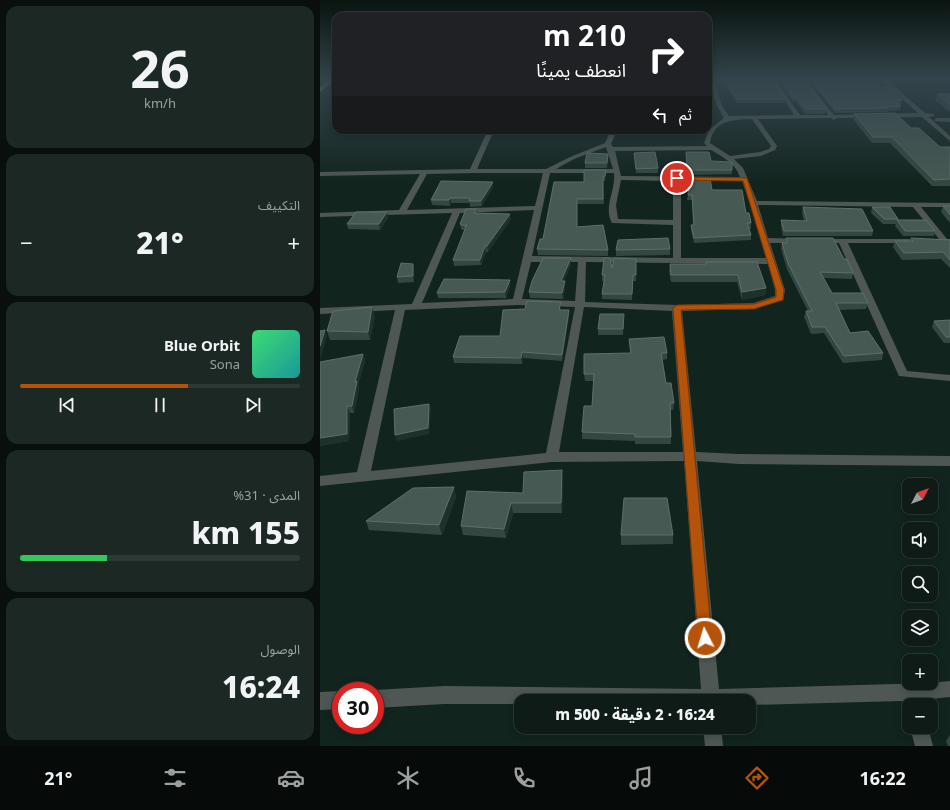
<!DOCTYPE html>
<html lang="ar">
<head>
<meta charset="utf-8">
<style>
  body { margin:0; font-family:"Noto Sans","Noto Sans Arabic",sans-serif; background:#1c2823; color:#f1f3f6; direction:rtl; height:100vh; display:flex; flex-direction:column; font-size:15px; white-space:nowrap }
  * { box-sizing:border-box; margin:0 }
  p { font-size:13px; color:#9ba1a1 }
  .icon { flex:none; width:22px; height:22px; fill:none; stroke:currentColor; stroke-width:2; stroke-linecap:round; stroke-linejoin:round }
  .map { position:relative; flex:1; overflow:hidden; direction:ltr }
  .sheet { display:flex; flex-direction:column; gap:6px; padding:6px; background:#080f0c; width:320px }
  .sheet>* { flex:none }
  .guide { position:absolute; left:12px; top:12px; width:380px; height:122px; border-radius:12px; box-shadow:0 2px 10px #0003,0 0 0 1px #2e3935; direction:rtl; background:#202124; color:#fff; overflow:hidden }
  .needle { width:26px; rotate:49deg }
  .fabs { position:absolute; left:582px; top:478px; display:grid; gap:8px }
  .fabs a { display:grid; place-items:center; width:36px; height:36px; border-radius:8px; background:#0e1b16; box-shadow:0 2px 10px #0003,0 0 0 1px #2e3935; font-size:20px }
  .speed { position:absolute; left:12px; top:682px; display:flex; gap:8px; font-size:20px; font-weight:700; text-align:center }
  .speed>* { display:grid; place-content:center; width:52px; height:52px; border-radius:50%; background:#0e1b16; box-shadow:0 2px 10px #0003,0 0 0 1px #2e3935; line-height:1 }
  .speed .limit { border:6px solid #d22; background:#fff; color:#111 }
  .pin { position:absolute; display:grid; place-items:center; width:34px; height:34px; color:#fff; margin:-17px; border:2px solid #fff; border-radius:50%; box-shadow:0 1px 4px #0007 }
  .me { position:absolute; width:44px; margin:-22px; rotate:355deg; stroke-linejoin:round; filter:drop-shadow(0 0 3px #0008) }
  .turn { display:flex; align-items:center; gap:14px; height:84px; padding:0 20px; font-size:18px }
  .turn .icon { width:52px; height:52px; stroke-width:2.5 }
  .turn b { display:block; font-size:28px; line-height:34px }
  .then { display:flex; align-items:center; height:38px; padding:0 20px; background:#0003; gap:8px; font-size:15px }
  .big { font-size:30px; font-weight:800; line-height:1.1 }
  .sheet .card { flex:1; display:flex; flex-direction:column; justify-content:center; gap:6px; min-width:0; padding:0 14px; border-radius:12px; background:#1c2823 }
  .sheet .dial { align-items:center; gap:0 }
  .dial b { font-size:52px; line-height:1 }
  .song { display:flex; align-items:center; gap:12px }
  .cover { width:48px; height:48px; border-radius:6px; background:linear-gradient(135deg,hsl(140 70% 55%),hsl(180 70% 35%)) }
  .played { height:4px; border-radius:2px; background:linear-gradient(90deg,#b45309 60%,#2e3935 60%) }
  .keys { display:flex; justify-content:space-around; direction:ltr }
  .heat { display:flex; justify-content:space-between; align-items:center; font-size:22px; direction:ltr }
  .charge { height:6px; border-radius:3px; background:linear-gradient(90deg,#34c759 31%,#2e3935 0) }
  .trip { position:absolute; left:194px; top:694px; width:242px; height:40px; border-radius:12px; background:#0e1b16; box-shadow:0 2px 10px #0003,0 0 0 1px #2e3935; font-weight:800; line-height:40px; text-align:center; direction:rtl }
  .dock { display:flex; height:64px; justify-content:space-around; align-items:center; background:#060b09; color:#9ba1a1 }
  .dock .icon { width:28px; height:28px }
  .dock .current { color:#b45309 }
  .dock b { font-size:18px; color:#f1f3f6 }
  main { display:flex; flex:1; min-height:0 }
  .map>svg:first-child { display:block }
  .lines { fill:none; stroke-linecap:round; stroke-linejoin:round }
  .minor { fill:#4e5754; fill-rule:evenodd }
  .trunk { fill:#869992; fill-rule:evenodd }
  .wall { fill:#344741 }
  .shaded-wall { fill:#1f312b }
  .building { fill:#475953; stroke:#5f706b }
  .route { fill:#b45309; stroke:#753606 }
</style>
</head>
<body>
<main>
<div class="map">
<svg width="630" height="746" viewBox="0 0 630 746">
  <rect width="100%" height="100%" fill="#12241e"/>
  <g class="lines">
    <g class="minor">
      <path d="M389 80H394L402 106 409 116 474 115 452 80H456L480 115H508L482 80H487L514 115 598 113 561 80H567L605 113 614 114V116L609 117 630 136V141L602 117 517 118 514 120 511 118 438 119 457 146 455 150 441 156 414 159 423 168 437 201 630 203V207H601L627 239H630V243H528L587 371 630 375V381L579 376 519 243H500L496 241 500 239H619L593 207 438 205 448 238 481 239 485 241 481 243H450L465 290 463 300 434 309 362 311 376 452 419 454 630 456V466L419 464 377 461 399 689 611 683 630 681V697L600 700 601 705H589V713L586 711 582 701 429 705V701H201V704H124L55 708V691H53L55 690 124 686 381 689 364 461 232 462 0 486V476L37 472 75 310 0 314V308L92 304 132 213 0 217V213L79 210 100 174 0 176V172L150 169 168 130H174L157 169H226L250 157 285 143 291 130H297L291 144 293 147 387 146 384 143 389 130 404 118 397 106ZM432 119 451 146 449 149 440 152 410 156 390 143C394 119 414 120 432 119ZM286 147 293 169H236L254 159ZM391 150C403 157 415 163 420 177L301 176 295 151ZM153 173H223L215 206 87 210 107 174ZM230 173H294C296 190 283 207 292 223L353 225V258L212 256ZM301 180 353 181V220L298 219 296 205ZM361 181H422L430 203 446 258H361ZM214 210 193 299 102 303 140 213ZM211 262H258L255 301 202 299ZM266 262 448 264 455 290V296L433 303 357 305 265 302ZM197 305 255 307 226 453 51 471 85 310ZM264 307 352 311 363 452H239Z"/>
      <path d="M617 118H630V122L615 121 614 120Z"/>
      <path d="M21 691V709L0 710V692Z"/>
      <path d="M383 727H401L403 746H385Z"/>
      <path d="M590 727H608L613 746H595Z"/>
    </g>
    <path class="trunk" d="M9 80H15L0 92V87Z"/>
  </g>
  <g class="wall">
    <path d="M462 80H483L506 109 505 114H485L476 102H473L461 85 462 81H463Z"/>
    <path d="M489 80H552L561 87 582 100 581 104H578L581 106 580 110 568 111 567 112 515 113Z"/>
    <path d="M407 82 465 99 464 103H417L406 86Z"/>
    <path d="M617 94H630V112L615 100Z"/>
    <path d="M534 114 591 128 620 147H630V186H612L570 143H552L533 119Z"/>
    <path d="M366 152 412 170V174L367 175Z"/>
    <path d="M314 153 338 168V173H316Z"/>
    <path d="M288 154V158L287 168H265V163Z"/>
    <path d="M286 174 285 181H283L284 204H257V227L288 250V256L218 255 217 249 223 239 264 182Z"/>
    <path d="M368 178 392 190 426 213 431 223V229H429L431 235V240L374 243 371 230V225H373L372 200H367L369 190 368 182Z"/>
    <path d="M173 187 162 206 150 207V203H131L130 206 112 205 111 200Z"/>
    <path d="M623 206H630V223L621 212Z"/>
    <path d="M483 207 553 231 552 236H463L461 226V220L484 221 482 213Z"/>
    <path d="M552 207 578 219V220L615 231 614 236H583L575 226 576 224H563L551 213Z"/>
    <path d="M156 209 157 213 191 219 168 252H166L161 265 134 266 133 260 145 231 141 229 140 224Z"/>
    <path d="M67 212 68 218 60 230 28 229 27 224Z"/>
    <path d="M466 238 524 259 533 273 532 279 504 278 512 293 548 303 546 309 519 310 530 333 563 353 562 360 523 363 504 333 491 334 484 317 486 311H488L467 269 461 249 462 243H465Z"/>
    <path d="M591 238 630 240V268L621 259 582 260 573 247 575 241H590Z"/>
    <path d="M350 249V255L296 256V250Z"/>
    <path d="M251 258V264L244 281H245V287L243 299 210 298 209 292Z"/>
    <path d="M316 259V281H313L312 300 282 299V294L284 281H282V275L292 268Z"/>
    <path d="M386 262H437L446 288 445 295 422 300 417 282H351L349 271 350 264H386Z"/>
    <path d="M93 264 94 270V282L78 283 77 277Z"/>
    <path d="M190 280V286L186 298H118L117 293Z"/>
    <path d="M241 308V310L249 316 242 361 203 358 202 364 134 363 133 357Z"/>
    <path d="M55 316 50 340H10L7 331Z"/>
    <path d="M304 320 303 335H278V329Z"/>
    <path d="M630 320V343H624L612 327 614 321Z"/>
    <path d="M309 339 347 353V359L342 360 346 383 354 403 353 410H351V444H315V441L262 439V432L272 406 274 381H265L264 374 310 353Z"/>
    <path d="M43 354 45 361 38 385 39 388 34 413H30L29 441 0 446Z"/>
    <path d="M243 480 242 513H193L186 538 143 535 141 526 203 493Z"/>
    <path d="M134 487 136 497 122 535 49 530 46 521Z"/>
    <path d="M301 535H353V544L301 545Z"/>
    <path d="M630 735V746H628L626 741Z"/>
  </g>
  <g class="shaded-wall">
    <path d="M173 182V187L162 206 161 201Z"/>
    <path d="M131 198V203L130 206 129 200Z"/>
    <path d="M67 212 68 218 60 230 59 224Z"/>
    <path d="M190 214 191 219 168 252 167 246Z"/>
    <path d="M165 246 166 252 161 265 160 260Z"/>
    <path d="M251 258V264L242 287 241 281Z"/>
    <path d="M93 264 94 270V282L93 276Z"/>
    <path d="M190 280V286L186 298 185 292Z"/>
    <path d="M245 281V287L243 299 242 293Z"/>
    <path d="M446 288 445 295 422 300V292Z"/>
    <path d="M241 302V308L240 316 239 310Z"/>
    <path d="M52 307 55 316 50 340 48 332Z"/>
    <path d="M249 310V316L242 361V355Z"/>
    <path d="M5 330 7 336 0 360V346Z"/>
    <path d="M202 352 203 358 202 364 201 358Z"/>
    <path d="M43 354 45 361 38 385 39 388 34 413 32 406 35 382Z"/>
    <path d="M109 404 111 410 109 434 77 441 75 435Z"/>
    <path d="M27 406 30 413 29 441 0 446V438Z"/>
    <path d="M242 470 243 480 242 513 241 503Z"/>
    <path d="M134 487 136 497 122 535 119 525Z"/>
    <path d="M191 503 193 513 186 538 184 529Z"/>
  </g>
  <g class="building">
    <path d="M464 80H483L506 109H486L477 98H474L462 81H465Z"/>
    <path d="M492 80H552L561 87H568L582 100H574L581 106 567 107 568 108 515 109Z"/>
    <path d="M407 82H454L465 99H417Z"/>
    <path d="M617 94H630V105Z"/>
    <path d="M575 113 591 128H599L620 147H630V179L614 180 572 137H553L534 114Z"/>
    <path d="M335 152 338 168 316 169 314 153Z"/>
    <path d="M366 152H389L391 161 412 162V170H367Z"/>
    <path d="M267 153 288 154 287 163H265Z"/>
    <path d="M264 170H286L285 176 283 177V199H257V227L283 225 288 250 217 249 220 239H223L234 182H264Z"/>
    <path d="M368 178H390L392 190H422L426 213H429L431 223H427L431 235 374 238 371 225H374L372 195H368L369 188Z"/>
    <path d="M121 181 173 182 161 201H149L150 198H131L129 200H111Z"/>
    <path d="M623 206H630V215Z"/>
    <path d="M483 207 542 209 553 231H464L461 220 487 221Z"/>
    <path d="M552 207H570L578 219H564Z"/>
    <path d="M146 209H156L154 213 190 214 167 246H165L160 260H133L147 224 145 226 140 224Z"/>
    <path d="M36 212H67L59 224H27Z"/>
    <path d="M577 220H606L615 231H585Z"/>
    <path d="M348 238 350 249 296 250 298 240Z"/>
    <path d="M466 238H513L524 259H527L533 273 500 272 512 293H543L548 303H516L530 333 548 331 563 353 524 356 505 327H492L486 311H492L468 263 462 243H467Z"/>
    <path d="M591 238 630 240V260L623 252 584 253 575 241H593Z"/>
    <path d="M223 258H251L241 281H245L242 293 209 292 212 281Z"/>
    <path d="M284 258H290L292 268 294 258 316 259V275H313L312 294H282L285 275H282Z"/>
    <path d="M386 262H437L446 288 422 292 418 275H351L350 264H386Z"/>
    <path d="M81 263 93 264V276L77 277Z"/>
    <path d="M124 279 190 280 185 292 117 293Z"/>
    <path d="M207 301 241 302 239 310H249L242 355 202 352 201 358 133 357 140 336H180L183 310 205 309Z"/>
    <path d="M52 307 48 332 7 331 13 311Z"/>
    <path d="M280 314H304L303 329H278Z"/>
    <path d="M630 320V337H626L614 321Z"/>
    <path d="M5 330 0 346V331Z"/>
    <path d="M344 337 347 353H341L346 383H351L354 403H350L351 437H315V434L262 432 264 406H272L274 374H264V354L311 353 309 339Z"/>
    <path d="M43 354 35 382 37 381 32 406H27V434L0 438V362Z"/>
    <path d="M109 404 108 428 75 435 74 409Z"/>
    <path d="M242 470 241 503H191L184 529 141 526 147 491 203 493 204 472Z"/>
    <path d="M134 487 119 525 46 521 93 488Z"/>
    <path d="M304 498H347L353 535H301Z"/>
  </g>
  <linearGradient id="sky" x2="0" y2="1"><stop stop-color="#0a1410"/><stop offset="0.43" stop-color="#33454c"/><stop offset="1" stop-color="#33454c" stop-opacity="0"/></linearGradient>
  <rect width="630" height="184" fill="url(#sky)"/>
  <path class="route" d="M357 177 427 178 464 290 463 300 434 309 361 310 392 638 390 642 385 644 380 642 378 638 353 308 357 305 434 304 456 297V290L423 181 355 180V177Z"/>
</svg>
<div class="fabs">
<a><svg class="needle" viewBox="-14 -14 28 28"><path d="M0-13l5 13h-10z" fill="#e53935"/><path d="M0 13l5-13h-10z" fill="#9ba1a1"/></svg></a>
<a><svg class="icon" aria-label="sound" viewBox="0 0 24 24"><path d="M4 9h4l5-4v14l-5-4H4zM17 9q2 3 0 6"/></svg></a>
<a><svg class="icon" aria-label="search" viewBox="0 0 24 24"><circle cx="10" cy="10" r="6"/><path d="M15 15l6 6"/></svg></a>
<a><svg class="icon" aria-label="layers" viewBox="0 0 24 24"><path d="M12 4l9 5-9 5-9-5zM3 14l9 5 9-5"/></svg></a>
<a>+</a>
<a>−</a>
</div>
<div class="speed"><div class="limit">30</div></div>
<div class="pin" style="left:357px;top:178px;background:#d93025"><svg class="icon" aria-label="arrive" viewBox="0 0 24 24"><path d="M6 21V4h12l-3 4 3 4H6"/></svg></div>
<svg class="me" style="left:385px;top:638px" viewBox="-20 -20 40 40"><circle r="17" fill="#b45309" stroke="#fff" stroke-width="3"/><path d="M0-11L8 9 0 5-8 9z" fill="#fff"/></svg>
<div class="trip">16:24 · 2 دقيقة · 500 m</div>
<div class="guide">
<div class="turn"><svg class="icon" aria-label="right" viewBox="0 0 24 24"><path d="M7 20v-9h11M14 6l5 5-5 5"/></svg><div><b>210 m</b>انعطف يمينًا</div></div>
<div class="then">ثم<svg class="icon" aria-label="left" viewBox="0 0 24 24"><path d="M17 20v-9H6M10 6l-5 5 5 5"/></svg></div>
</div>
</div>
<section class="sheet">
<div class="card dial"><b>26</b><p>km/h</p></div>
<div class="card"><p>التكييف</p>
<div class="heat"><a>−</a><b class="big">21°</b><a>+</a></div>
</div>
<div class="card">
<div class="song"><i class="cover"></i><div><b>Blue Orbit</b><p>Sona</p></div></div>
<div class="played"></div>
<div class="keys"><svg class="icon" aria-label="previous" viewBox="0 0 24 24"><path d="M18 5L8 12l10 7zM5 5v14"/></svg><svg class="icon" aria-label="pause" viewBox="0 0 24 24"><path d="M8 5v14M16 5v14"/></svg><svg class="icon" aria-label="next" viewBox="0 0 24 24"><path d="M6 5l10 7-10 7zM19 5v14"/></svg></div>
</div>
<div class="card"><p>المدى · 31%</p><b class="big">155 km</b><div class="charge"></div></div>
<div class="card"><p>الوصول</p><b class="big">16:24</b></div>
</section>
</main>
<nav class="dock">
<b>16:22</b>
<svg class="icon current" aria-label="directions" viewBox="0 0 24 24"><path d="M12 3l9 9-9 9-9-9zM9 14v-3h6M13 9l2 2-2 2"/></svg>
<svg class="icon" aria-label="music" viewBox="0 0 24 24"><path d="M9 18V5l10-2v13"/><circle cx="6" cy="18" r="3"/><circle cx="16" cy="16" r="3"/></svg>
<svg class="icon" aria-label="phone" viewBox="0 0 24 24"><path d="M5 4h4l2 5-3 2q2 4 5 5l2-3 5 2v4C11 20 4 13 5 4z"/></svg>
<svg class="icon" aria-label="climate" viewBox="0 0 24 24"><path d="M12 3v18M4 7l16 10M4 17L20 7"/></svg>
<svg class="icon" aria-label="car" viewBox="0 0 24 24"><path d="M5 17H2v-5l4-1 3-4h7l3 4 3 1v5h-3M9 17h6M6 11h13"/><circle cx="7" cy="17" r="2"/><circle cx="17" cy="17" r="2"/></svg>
<svg class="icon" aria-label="filters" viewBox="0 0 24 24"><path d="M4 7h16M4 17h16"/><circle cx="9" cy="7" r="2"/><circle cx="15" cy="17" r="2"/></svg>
<b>21°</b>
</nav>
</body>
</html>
